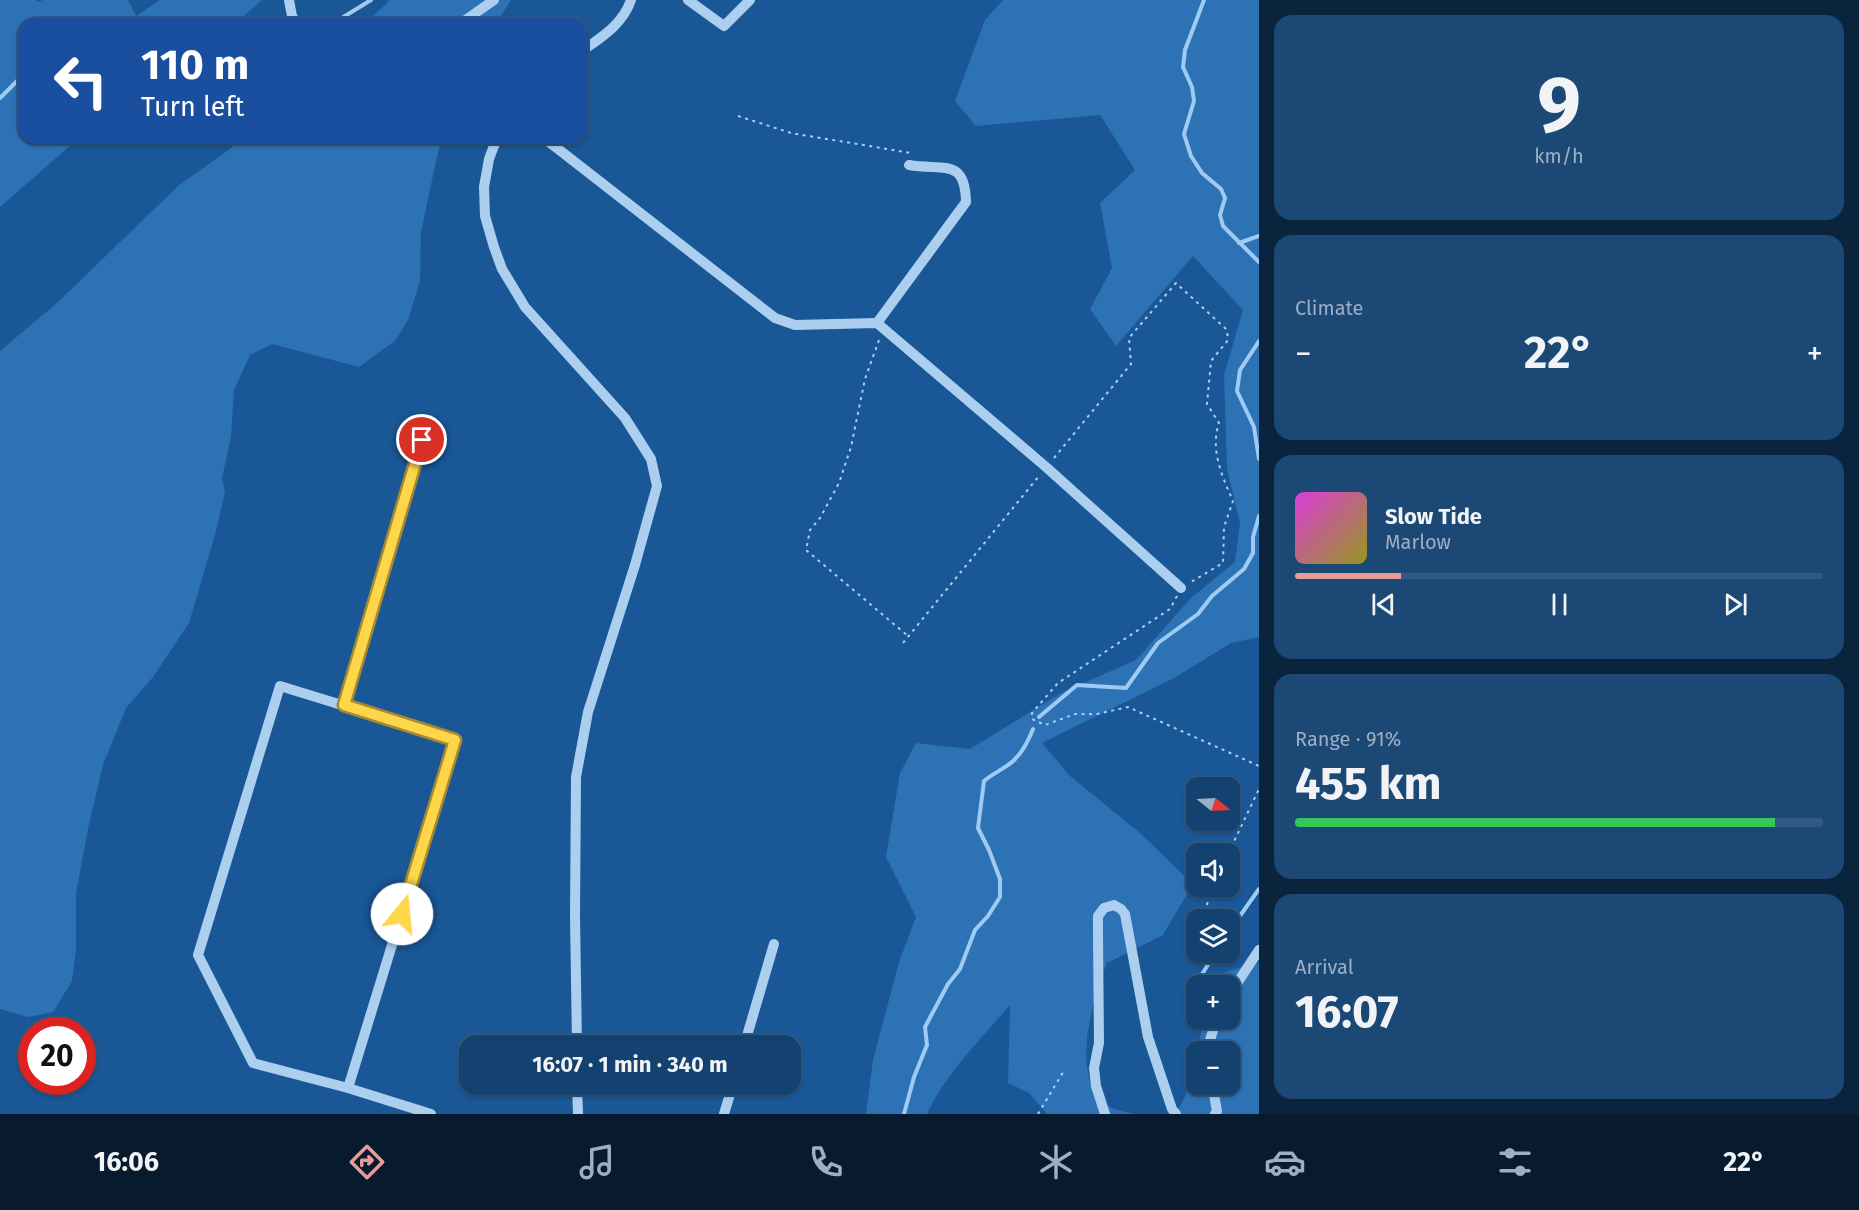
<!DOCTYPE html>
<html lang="en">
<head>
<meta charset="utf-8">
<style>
  body { margin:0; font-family:"Fira Sans",sans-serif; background:#1c4875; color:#f1f3f6; height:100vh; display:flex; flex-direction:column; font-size:22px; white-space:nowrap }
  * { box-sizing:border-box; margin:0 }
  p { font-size:20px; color:#9dafc3 }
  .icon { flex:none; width:33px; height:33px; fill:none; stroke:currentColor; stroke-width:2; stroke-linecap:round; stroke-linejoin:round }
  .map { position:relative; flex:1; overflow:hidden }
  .sheet { display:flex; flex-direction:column; gap:15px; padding:15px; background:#0a243e; width:600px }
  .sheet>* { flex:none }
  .banner { position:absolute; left:18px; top:18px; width:570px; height:126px; border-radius:18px; box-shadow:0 2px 4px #0004,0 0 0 2px #325a83; background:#1a4fa0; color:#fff; overflow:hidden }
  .needle { width:39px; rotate:108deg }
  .controls { position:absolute; left:1186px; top:777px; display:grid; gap:12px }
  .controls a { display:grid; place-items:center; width:54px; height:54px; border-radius:12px; background:#134170; box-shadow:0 2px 4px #0004,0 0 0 2px #325a83; font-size:30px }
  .speed { position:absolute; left:18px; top:1017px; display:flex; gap:12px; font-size:30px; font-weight:700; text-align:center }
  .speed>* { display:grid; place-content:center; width:78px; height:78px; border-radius:50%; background:#134170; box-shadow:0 2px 4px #0004,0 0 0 2px #325a83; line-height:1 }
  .speed .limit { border:9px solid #d22; background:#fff; color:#111 }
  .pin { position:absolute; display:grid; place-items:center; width:51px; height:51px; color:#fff; margin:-26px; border:3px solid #fff; border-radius:50%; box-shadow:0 2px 6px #0007 }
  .me { position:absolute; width:66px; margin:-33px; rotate:17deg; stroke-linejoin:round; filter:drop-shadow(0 0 4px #0008) }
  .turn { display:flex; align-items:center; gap:21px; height:126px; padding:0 24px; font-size:27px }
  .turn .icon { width:78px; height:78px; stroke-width:2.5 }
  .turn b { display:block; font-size:42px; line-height:51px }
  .big { font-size:45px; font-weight:700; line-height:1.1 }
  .sheet .card { flex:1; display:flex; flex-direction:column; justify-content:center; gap:9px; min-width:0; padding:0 21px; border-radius:18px; background:#1c4875 }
  .sheet .dial { align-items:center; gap:0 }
  .dial b { font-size:78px; line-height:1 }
  .song { display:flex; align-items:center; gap:18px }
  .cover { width:72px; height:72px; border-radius:9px; background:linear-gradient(135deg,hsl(300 70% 55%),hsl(60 70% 35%)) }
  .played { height:6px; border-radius:3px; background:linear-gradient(90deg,#e69b98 20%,#325a83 20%) }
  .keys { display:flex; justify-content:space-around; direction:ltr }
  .heat { display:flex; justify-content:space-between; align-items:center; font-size:33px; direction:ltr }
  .charge { height:9px; border-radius:4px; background:linear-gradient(90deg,#34c759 91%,#325a83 0) }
  .trip { position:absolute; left:459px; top:1035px; width:342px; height:60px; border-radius:18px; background:#134170; box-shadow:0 2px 4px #0004,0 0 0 2px #325a83; font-weight:700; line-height:60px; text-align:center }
  .menu { display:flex; height:96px; justify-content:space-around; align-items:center; background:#081a2d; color:#9dafc3 }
  .menu .icon { width:42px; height:42px }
  .menu .on { color:#e69b98 }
  .menu b { font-size:27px; color:#f1f3f6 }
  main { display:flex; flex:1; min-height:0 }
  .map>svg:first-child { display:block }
  .green { fill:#2d72b4 }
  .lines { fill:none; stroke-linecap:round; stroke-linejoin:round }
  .stream { stroke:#9fcaf3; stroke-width:4 }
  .path { stroke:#accff0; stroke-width:2; stroke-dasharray:3 4.5; stroke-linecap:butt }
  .minor { stroke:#accff0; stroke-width:10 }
  .route-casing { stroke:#a68a30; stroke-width:15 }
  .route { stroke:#ffd54a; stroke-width:10 }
</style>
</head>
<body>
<main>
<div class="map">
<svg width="1259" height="1114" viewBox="0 0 1259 1114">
  <rect width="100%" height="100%" fill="#195796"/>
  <g class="green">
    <path d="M0 0H36L38 2 43 0H128L136 16 160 0H262L235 24H24V138H79L0 207Z"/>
    <path d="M390 0H511L496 24H365Z"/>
    <path d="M1003 0H1259V637L1231 643 1174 678 1042 743 1070 776 1140 833 1193 884 1163 935 1107 963C1093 999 1066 1084 1112 1108 1119 1111 1128 1112 1135 1114H1047L1029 1093 1008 1083 1010 1005C981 1039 946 1073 927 1114H866L873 1060 899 962 916 917 886 857 900 773 916 743 970 749 1061 693 1136 660 1191 598 1235 562 1240 523 1227 469 1224 375 1243 310 1193 256 1116 346 1090 309 1112 268 1100 203 1135 170 1100 115 976 126 955 101 985 20Z"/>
    <path d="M245 138H443L438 152 421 232 420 281 408 320 396 340 359 367 272 344 250 355 234 390 231 437 222 478 225 492 215 535 189 623 153 677 126 708 103 765 89 824 76 893V950L72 981 53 1012 28 1017 0 1009V351L58 302 178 186Z"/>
    <path d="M1259 962V1114H1175C1186 1098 1194 1078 1197 1059V1084H1230V1052L1198 1051 1203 1019 1230 1018V986L1213 985 1216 975Z"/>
  </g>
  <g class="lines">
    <g class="stream">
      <path d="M1204 0 1185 50 1183 67 1192 87 1194 101 1184 134 1191 156 1202 173 1221 189 1225 198 1220 215 1223 226 1259 262"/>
      <path d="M332 24 371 0"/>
      <path d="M0 98 20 78 24 77"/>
      <path d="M1239 243 1259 236"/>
      <path d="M1259 341 1240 370 1237 391 1254 427 1259 459"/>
      <path d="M1039 717 1077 685 1126 688 1158 643 1198 614 1212 596 1244 569 1253 553V537L1259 516"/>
      <path d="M1230 930 1259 889"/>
      <path d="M1199 979 1216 952"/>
      <path d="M904 1114 914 1077 927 1045 925 1027 948 984 960 969 975 930 988 916 1000 897V879L989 850 978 828 984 781C992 774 1000 771 1008 765 1020 757 1028 742 1033 729"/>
    </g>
    <g class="path">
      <path d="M738 116 791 133 911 153"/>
      <path d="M879 340 865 379 851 447 839 483 820 518 810 530 806 550 908 636"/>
      <path d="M1054 458 1131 364 1129 338 1176 283 1227 330 1228 340 1211 361 1207 404 1219 423C1210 450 1222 476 1233 501L1224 527 1223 563 1191 582"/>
      <path d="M1177 596 1170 609 1058 683 1032 713V719L1045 725 1075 714H1097L1128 707 1259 766"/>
      <path d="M903 643 1039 476"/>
      <path d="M1228 854 1259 789"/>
      <path d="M1205 920 1209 892 1211 886"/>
      <path d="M1038 1114 1065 1069"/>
    </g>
    <g class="minor">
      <path d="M289 0 292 16 297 24"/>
      <path d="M688 0 724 26 750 0"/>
      <path d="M460 24 494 0"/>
      <path d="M582 51C602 37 623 24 631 0"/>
      <path d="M497 138 489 159 484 187 485 216 494 247 502 269 525 307 625 418 651 459 657 486 635 565 588 712 576 777 575 916 577 1046"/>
      <path d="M544 138 775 318 795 325 877 323 1046 467 1181 588"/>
      <path d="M877 323 966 202C965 157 943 171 909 165"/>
      <path d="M422 440 344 705 455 740 348 1088 431 1114"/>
      <path d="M345 706 280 686 198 955 253 1063 348 1088"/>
      <path d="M1230 994 1259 950"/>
      <path d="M744 1046 774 944"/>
      <path d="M1209 1052V1043L1217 1018"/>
      <path d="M577 1084 578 1114"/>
      <path d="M1212 1084 1217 1111 1215 1114"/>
      <path d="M724 1114 733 1084"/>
      <path d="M1105 1114 1096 1086 1094 1068 1099 1043 1098 935V916L1104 908 1114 905 1121 909 1125 914 1148 1037 1172 1109 1176 1114"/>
    </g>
  </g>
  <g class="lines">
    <g class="route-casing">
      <path id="route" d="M402 914 455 740 344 705 422 440"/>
    </g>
    <use href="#route" class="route"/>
  </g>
</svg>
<div class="controls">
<a><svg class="needle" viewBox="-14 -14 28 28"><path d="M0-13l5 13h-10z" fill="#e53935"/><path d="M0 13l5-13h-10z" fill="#9dafc3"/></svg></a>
<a><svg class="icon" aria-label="sound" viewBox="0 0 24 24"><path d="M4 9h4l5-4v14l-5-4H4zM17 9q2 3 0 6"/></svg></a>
<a><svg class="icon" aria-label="layers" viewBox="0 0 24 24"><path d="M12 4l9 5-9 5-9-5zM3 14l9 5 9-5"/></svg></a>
<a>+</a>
<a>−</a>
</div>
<div class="speed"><div class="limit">20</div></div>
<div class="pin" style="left:422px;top:440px;background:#d93025"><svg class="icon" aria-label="arrive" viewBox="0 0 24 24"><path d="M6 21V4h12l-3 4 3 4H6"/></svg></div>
<svg class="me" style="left:402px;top:914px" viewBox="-20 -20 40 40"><circle r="19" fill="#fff"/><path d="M0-13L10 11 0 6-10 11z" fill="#ffd54a"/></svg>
<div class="trip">16:07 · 1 min · 340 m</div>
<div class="banner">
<div class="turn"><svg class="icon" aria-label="left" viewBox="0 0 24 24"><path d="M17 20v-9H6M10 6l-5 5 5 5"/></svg><div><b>110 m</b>Turn left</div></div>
</div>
</div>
<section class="sheet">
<div class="card dial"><b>9</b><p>km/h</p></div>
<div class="card"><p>Climate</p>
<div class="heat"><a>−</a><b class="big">22°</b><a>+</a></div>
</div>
<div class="card">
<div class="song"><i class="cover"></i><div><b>Slow Tide</b><p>Marlow</p></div></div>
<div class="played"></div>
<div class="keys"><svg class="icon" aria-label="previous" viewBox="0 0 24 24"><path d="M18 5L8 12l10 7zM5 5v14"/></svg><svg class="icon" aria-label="pause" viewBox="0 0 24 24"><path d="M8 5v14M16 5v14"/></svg><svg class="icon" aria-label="next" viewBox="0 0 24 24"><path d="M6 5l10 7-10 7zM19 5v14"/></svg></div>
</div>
<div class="card"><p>Range · 91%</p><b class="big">455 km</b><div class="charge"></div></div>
<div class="card"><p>Arrival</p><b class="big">16:07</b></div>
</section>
</main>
<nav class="menu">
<b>16:06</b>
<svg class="icon on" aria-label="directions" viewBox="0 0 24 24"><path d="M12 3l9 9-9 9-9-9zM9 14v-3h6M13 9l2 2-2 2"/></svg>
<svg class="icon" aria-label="music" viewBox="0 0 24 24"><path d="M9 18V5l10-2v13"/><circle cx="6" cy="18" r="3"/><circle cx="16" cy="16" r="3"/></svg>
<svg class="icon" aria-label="phone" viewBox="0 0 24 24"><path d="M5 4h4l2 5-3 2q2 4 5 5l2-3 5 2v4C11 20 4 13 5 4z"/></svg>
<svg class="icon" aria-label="climate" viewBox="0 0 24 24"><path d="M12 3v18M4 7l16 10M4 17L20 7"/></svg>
<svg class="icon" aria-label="car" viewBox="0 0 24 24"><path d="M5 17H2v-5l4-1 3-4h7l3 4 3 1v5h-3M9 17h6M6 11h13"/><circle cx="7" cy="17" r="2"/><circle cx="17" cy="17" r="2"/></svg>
<svg class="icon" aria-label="filters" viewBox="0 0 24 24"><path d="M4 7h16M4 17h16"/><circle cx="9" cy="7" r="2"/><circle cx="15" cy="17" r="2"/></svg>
<b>22°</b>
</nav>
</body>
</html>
